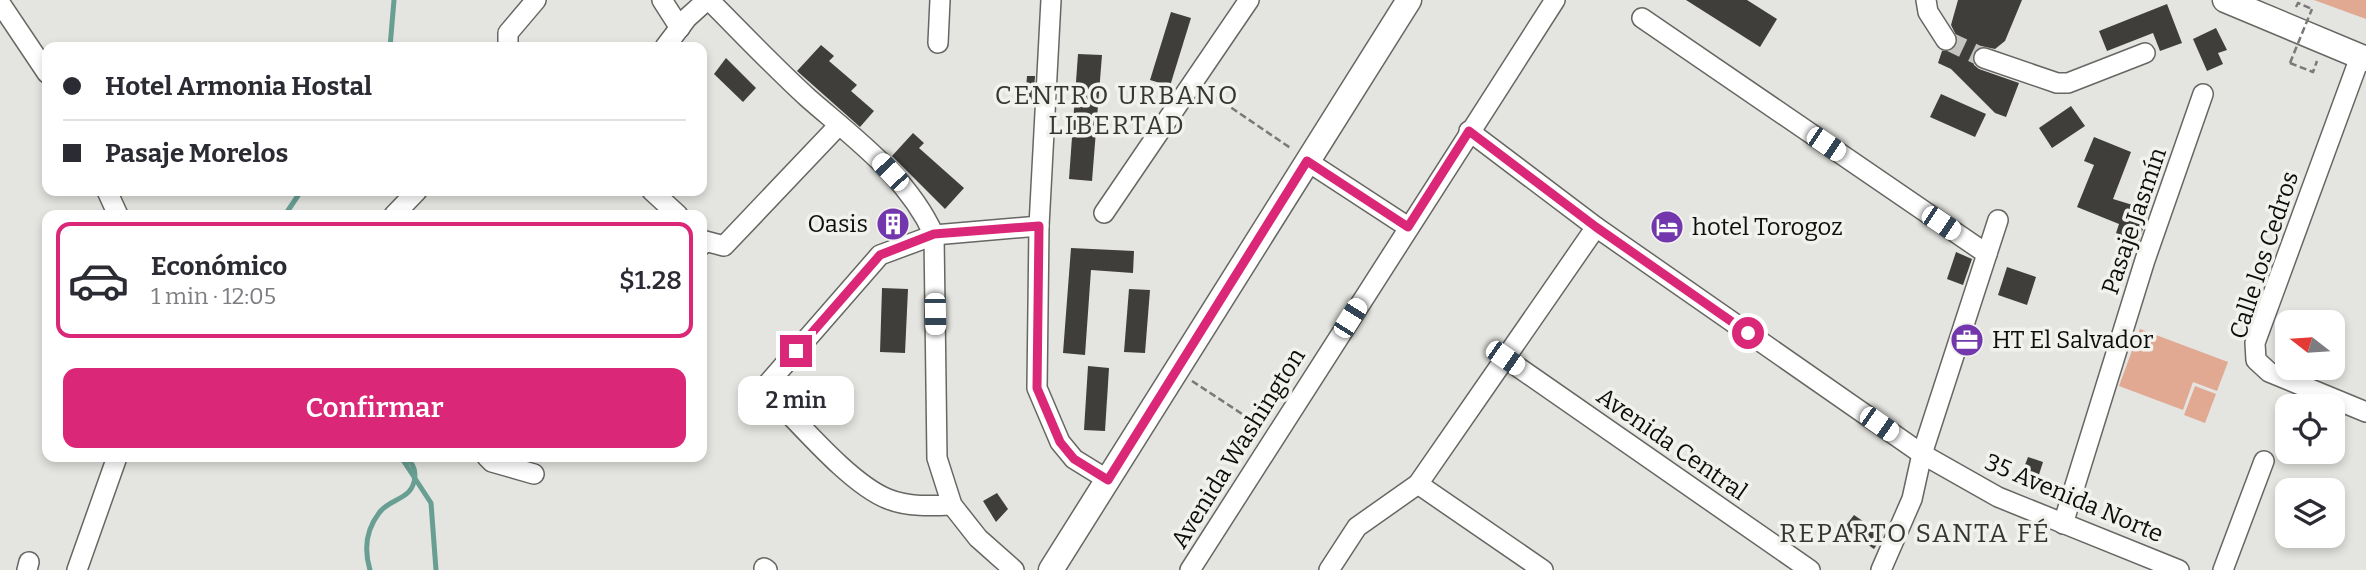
<!DOCTYPE html>
<html lang="es">
<meta charset="utf-8">
<style>
body{margin:0;font-family:Bitter,serif;background:#f2f2f3;color:#2b2b33;height:100vh;display:flex;flex-direction:column;font-size:26px;white-space:nowrap}
*{box-sizing:border-box;margin:0}
p{font-size:23px;color:#7c7c81}
.icon{flex:none;width:38px;height:38px;fill:none;stroke:currentColor;stroke-width:2;stroke-linecap:round;stroke-linejoin:round}
.map{position:relative;flex:1;overflow:hidden}
.side{position:absolute;left:42px;top:210px;width:665px;height:252px;display:flex;flex-direction:column;background:#fff;border-radius:14px;box-shadow:0 4px 10px #0003}
.side>*{flex:none}
.hud{position:absolute;left:42px;top:42px;width:665px;height:154px;border-radius:14px;box-shadow:0 4px 10px #0003;display:grid;align-content:center;height:154px;padding:0 21px;background:#fff}
.needle{width:46px;rotate:287deg}
.controls{position:absolute;left:2275px;top:310px;display:grid;gap:14px}
.controls a{display:grid;place-items:center;width:70px;height:70px;border-radius:14px;background:#fff;box-shadow:0 4px 10px #0003;font-size:35px}
.end{position:absolute;width:32px;height:32px;margin:-16px;border:9px solid #db2777;background:#fff;box-shadow:0 0 0 4px #fff}
.from{border-radius:50%}
.bubble{position:absolute;height:49px;border-radius:14px;background:#fff;box-shadow:0 4px 10px #0003;font-size:23px;font-weight:600;line-height:49px;text-align:center}
.car{position:absolute;width:21px;height:42px;margin:-21px -10px;border-radius:9px;box-shadow:0 0 5px 2px #0007;background:linear-gradient(#fff 24%,#345 0 40%,#fff 0 76%,#345 0 86%,#fff 0)}
.hud b{display:flex;align-items:center;gap:24px;height:66px;font-size:26px}
.hud b+b{border-top:2px solid #e1e1e2}
.hud i{width:18px;height:18px;background:#2b2b33}
ul{padding:12px 0 0;list-style:none}
li{display:flex;align-items:center;gap:21px;height:116px;margin:0 14px 10px;padding:0 7px;border:4px solid transparent;border-radius:14px}
li div{flex:1}
li b{display:block;font-size:26px}
li em{font-style:normal;font-weight:600}
li.active{border-color:#db2777}
li>.icon{width:63px;height:63px;stroke-width:1.5}
.primary-button{display:flex;gap:14px;margin-top:auto;padding:14px 21px}
.primary-button a{flex:1;height:80px;border-radius:14px;background:#db2777;color:#fff;font-size:28px;font-weight:600;line-height:80px;text-align:center}
.map>svg:first-child{display:block}
.green{fill:#e1a992}
.lines{fill:none;stroke-linecap:round;stroke-linejoin:round}
.stream{stroke:#689f92;stroke-width:5}
.building{fill:#3f3e3b}
.minor-tunnel{stroke:#c4c4c0;stroke-width:19;stroke-dasharray:19 10;stroke-linecap:butt}
.minor-casing{stroke:#666663;stroke-width:22}
.major-casing{stroke:#666663;stroke-width:27}
.path{stroke:#797977;stroke-width:2.5;stroke-dasharray:7 3.5;stroke-linecap:butt}
.minor{stroke:#fff;stroke-width:19}
.major{stroke:#fff;stroke-width:24}
.path-bridge{stroke:#797977;stroke-width:2.5;stroke-dasharray:7 3.5;stroke-linecap:butt}
.route{stroke:#db2777;stroke-width:9}
.labels{text-anchor:middle;stroke-width:7;stroke-linejoin:round;paint-order:stroke}
.street-label{font-size:24px;fill:#0d0d0c;stroke:#f1f1ed}
.poi-label{font-size:24px;fill:#0d0d0c;stroke:#f1f1ed;text-anchor:start}
.neighbourhood-label{font-size:26px;letter-spacing:2px;fill:#353532;stroke:#f1f1ed}
</style>
<div class="map">
<svg width="2366" height="570" viewBox="0 0 2366 570">
<rect width="100%" height="100%" fill="#e4e4e0"/>
<!-- green -->
<g class="green">
<polygon points="2314,0 2366,0 2366,19"/>
<polygon points="2140,329 2228,362 2217,391 2193,382 2183,410 2119,386"/>
<polygon points="2195,386 2216,394 2205,423 2184,415"/>
</g>
<g class="lines">
<!-- stream -->
<g class="stream">
<polyline points="390,47 394,0"/>
<polyline points="285,215 301,191"/>
<polyline points="401,457 431,503 436,570"/>
<path d="M370 570C364 550 366 530 379 513 390 497 414 501 415 475 415 468 412 462 405 457"/>
</g>
</g>
<!-- building -->
<g class="building">
<polygon points="1686,0 1747,0 1777,19 1760,47"/>
<polygon points="1958,0 2022,0 2005,41 1995,49 1981,46 1972,55 1974,65 1979,69 2019,83 2006,117 1995,113 1951,69 1938,63 1942,51 1952,51 1957,45 1958,39 1951,25"/>
<polygon points="2167,4 2182,43 2160,51 2153,33 2107,51 2099,31"/>
<polygon points="1171,12 1191,18 1170,86 1150,80"/>
<polygon points="2216,28 2227,50 2218,53 2223,64 2207,71 2193,39"/>
<polygon points="821,45 834,56 829,61 857,85 851,91 874,111 860,127 797,71"/>
<polygon points="1078,54 1102,55 1092,181 1069,179"/>
<polygon points="726,58 756,88 743,102 714,74"/>
<polygon points="1027,76 1035,76 1033,104 1025,103"/>
<polygon points="1941,94 1986,114 1975,137 1930,117"/>
<polygon points="2071,106 2085,126 2052,148 2039,128"/>
<polygon points="913,133 924,143 919,148 964,188 945,209 892,156"/>
<polygon points="2094,137 2131,152 2113,199 2149,210 2139,241 2116,233 2119,224 2077,207 2094,165 2084,161"/>
<polygon points="895,209 908,220 890,238 878,227"/>
<polygon points="1071,248 1134,251 1133,273 1091,270 1085,355 1063,353"/>
<polygon points="1956,252 1972,259 1963,285 1947,279"/>
<polygon points="2007,267 2036,277 2027,305 1998,295"/>
<polygon points="882,288 908,289 905,353 880,352"/>
<polygon points="1129,289 1150,290 1145,353 1124,352"/>
<polygon points="1088,366 1109,368 1105,431 1084,430"/>
<polygon points="2028,457 2043,462 2036,484 2020,478"/>
<polygon points="997,493 1008,509 996,522 983,501"/>
<polygon points="1854,515 1883,535 1874,549 1844,528"/>
</g>
<g class="lines">
<!-- minor-tunnel -->
<polyline class="minor-tunnel" points="1946,40 1984,58"/>
<defs>
<g id="minor">
<polyline points="662,0 680,28"/>
<path d="M709 0C742 33 774 67 808 98 855 139 908 177 934 235L937 458 952 505 978 538 1014 570"/>
<polyline points="1051,0 1039,226 1037,388 1060,442 1074,459 1108,480"/>
<polyline points="1926,0 1928,12 1946,40"/>
<polyline points="0,3 47,73"/>
<polyline points="1642,18 1987,254"/>
<polyline points="938,43 940,0"/>
<polyline points="508,47 508,33 536,0"/>
<polyline points="665,47 687,18 707,0"/>
<polyline points="2360,57 2255,343 2256,360 2269,372 2366,412"/>
<polyline points="1984,58 2057,83 2068,83 2145,53"/>
<polyline points="1469,131 1596,227 1922,454 1998,497 2179,570"/>
<polyline points="1307,161 1408,227"/>
<polyline points="107,191 118,215"/>
<polyline points="652,191 678,215"/>
<polyline points="1104,213 1249,0"/>
<polyline points="394,215 417,191"/>
<polyline points="702,245 705,241 724,246 839,125"/>
<polyline points="1505,358 1810,570"/>
<polyline points="487,457 492,462 534,474"/>
<polyline points="1418,484 1543,570"/>
<path d="M952 505C931 506 908 507 888 499 849 484 796 419 764 388L880 255 934 235 1039 226"/>
<polyline points="2063,524 2145,260 2203,94"/>
<polyline points="764,568 767,570"/>
<polyline points="27,570 29,562"/>
<polyline points="77,570 117,457"/>
<polyline points="1190,570 1555,0"/>
<polyline points="1329,570 1357,527 1418,484 1596,227"/>
<polyline points="1881,570 1912,499 1922,454 1998,220"/>
<polyline points="2223,570 2264,461"/>
</g>
<g id="major">
<polyline points="2225,0 2366,59"/>
<polyline points="1051,570 1409,0"/>
</g>
</defs>
<!-- minor casing -->
<use href="#minor" class="minor-casing"/>
<!-- major casing -->
<use href="#major" class="major-casing"/>
<!-- path -->
<g class="path">
<polyline points="2296,7 2298,3 2312,9"/>
<polyline points="2290,63 2313,72 2317,61"/>
<polyline points="1214,96 1292,149"/>
<polyline points="1192,381 1262,427"/>
</g>
<!-- minor -->
<use href="#minor" class="minor"/>
<!-- major -->
<use href="#major" class="major"/>
<!-- path-bridge -->
<polyline class="path-bridge" points="2290,63 2312,9"/>
</g>
<g class="lines">
<!-- route -->
<polyline class="route" points="796,351 880,255 934,234 1039,226 1037,388 1060,442 1074,459 1108,480 1307,161 1408,227 1469,131 1596,227 1748,333"/>
</g>
<!-- icons -->
<defs>
<symbol id="building-disc" viewBox="-11 -11 22 22"><circle r="9.5" fill="#7337ad" stroke="#f1f1ed"/><path d="M-4-6H4V6H1V3H-1V6H-4ZM-2.5-4.3h1.7v1.8h-1.7ZM.8-4.3h1.7v1.8H.8ZM-2.5-1h1.7V.8h-1.7ZM.8-1h1.7V.8H.8Z" fill="#fff"/></symbol>
<symbol id="hotel-disc" viewBox="-11 -11 22 22"><circle r="9.5" fill="#7337ad" stroke="#f1f1ed"/><path d="M-6-4.5h1.5V1H6V5H4.5V3h-9V5H-6ZM-4 0a1.8 1.8 0 1 1 3.6 0ZM.5 0V-2.5h3Q6-2.5 6 0Z" fill="#fff"/></symbol>
<symbol id="office-disc" viewBox="-11 -11 22 22"><circle r="9.5" fill="#7337ad" stroke="#f1f1ed"/><path d="M-6-3h4V-5.5h4V-3h4V5H-6ZM-1-4.5V-3h2v-1.5ZM-6 0V1H6V0Z" fill="#fff"/></symbol>
</defs>
<g fill-rule="evenodd">
<use href="#building-disc" x="874" y="205" width="38" height="38"/>
<use href="#hotel-disc" x="1648" y="208" width="38" height="38"/>
<use href="#office-disc" x="1948" y="321" width="38" height="38"/>
</g>
<g class="labels">
<!-- street labels -->
<g class="street-label">
<text transform="translate(2134 221) rotate(-71)" y="8">Pasaje Jasmín</text>
<text transform="translate(2264 255) rotate(-72)" y="8">Calle los Cedros</text>
<text transform="translate(1672 444) rotate(35)" y="8">Avenida Central</text>
<text transform="translate(1238 448) rotate(-58)" y="8">Avenida Washington</text>
<text transform="translate(2074 498) rotate(23)" y="8">35 Avenida Norte</text>
</g>
<!-- poi labels -->
<g class="poi-label">
<text x="868" y="232" text-anchor="end">Oasis</text>
<text x="1692" y="235">hotel Torogoz</text>
<text x="1992" y="348">HT El Salvador</text>
</g>
<!-- neighbourhood labels -->
<g class="neighbourhood-label">
<text x="1117" y="104">CENTRO URBANO<tspan x="1117" dy="30">LIBERTAD</tspan></text>
<text x="1915" y="542">REPARTO SANTA FÉ</text>
</g>
</g>
</svg>
<div class="controls">
<a><svg class="needle" viewBox="-14 -14 28 28"><path d="M0-13l5 13h-10z" fill="#e53935"/><path d="M0 13l5-13h-10z" fill="#7c7c81"/></svg></a>
<a><svg class="icon" aria-label="locate" viewBox="0 0 24 24"><circle cx="12" cy="12" r="6"/><path d="M12 2v4M12 18v4M2 12h4M18 12h4"/></svg></a>
<a><svg class="icon" aria-label="layers" viewBox="0 0 24 24"><path d="M12 4l9 5-9 5-9-5zM3 14l9 5 9-5"/></svg></a>
</div>
<i class="end from" style="left:1748px;top:333px"></i>
<i class="end" style="left:796px;top:351px"></i>
<div class="bubble" style="left:738px;top:376px;width:116px">2 min</div>
<i class="car" style="left:1826px;top:144px;rotate:124deg"></i>
<i class="car" style="left:890px;top:172px;rotate:317deg"></i>
<i class="car" style="left:1941px;top:223px;rotate:124deg"></i>
<i class="car" style="left:935px;top:314px;rotate:179deg"></i>
<i class="car" style="left:1350px;top:318px;rotate:32deg"></i>
<i class="car" style="left:1505px;top:358px;rotate:125deg"></i>
<i class="car" style="left:1879px;top:424px;rotate:125deg"></i>
<div class="hud">
<b><i class="from"></i>Hotel Armonia Hostal</b>
<b><i></i>Pasaje Morelos</b>
</div>
<section class="side">
<ul>
<li class="active"><svg class="icon" aria-label="car" viewBox="0 0 24 24"><path d="M5 17H2v-5l4-1 3-4h7l3 4 3 1v5h-3M9 17h6M6 11h13"/><circle cx="7" cy="17" r="2"/><circle cx="17" cy="17" r="2"/></svg><div><b>Económico</b><p>1 min · 12:05</p></div><em>$1.28</em></li>
</ul>
<div class="primary-button"><a>Confirmar</a></div>
</section>
</div>
